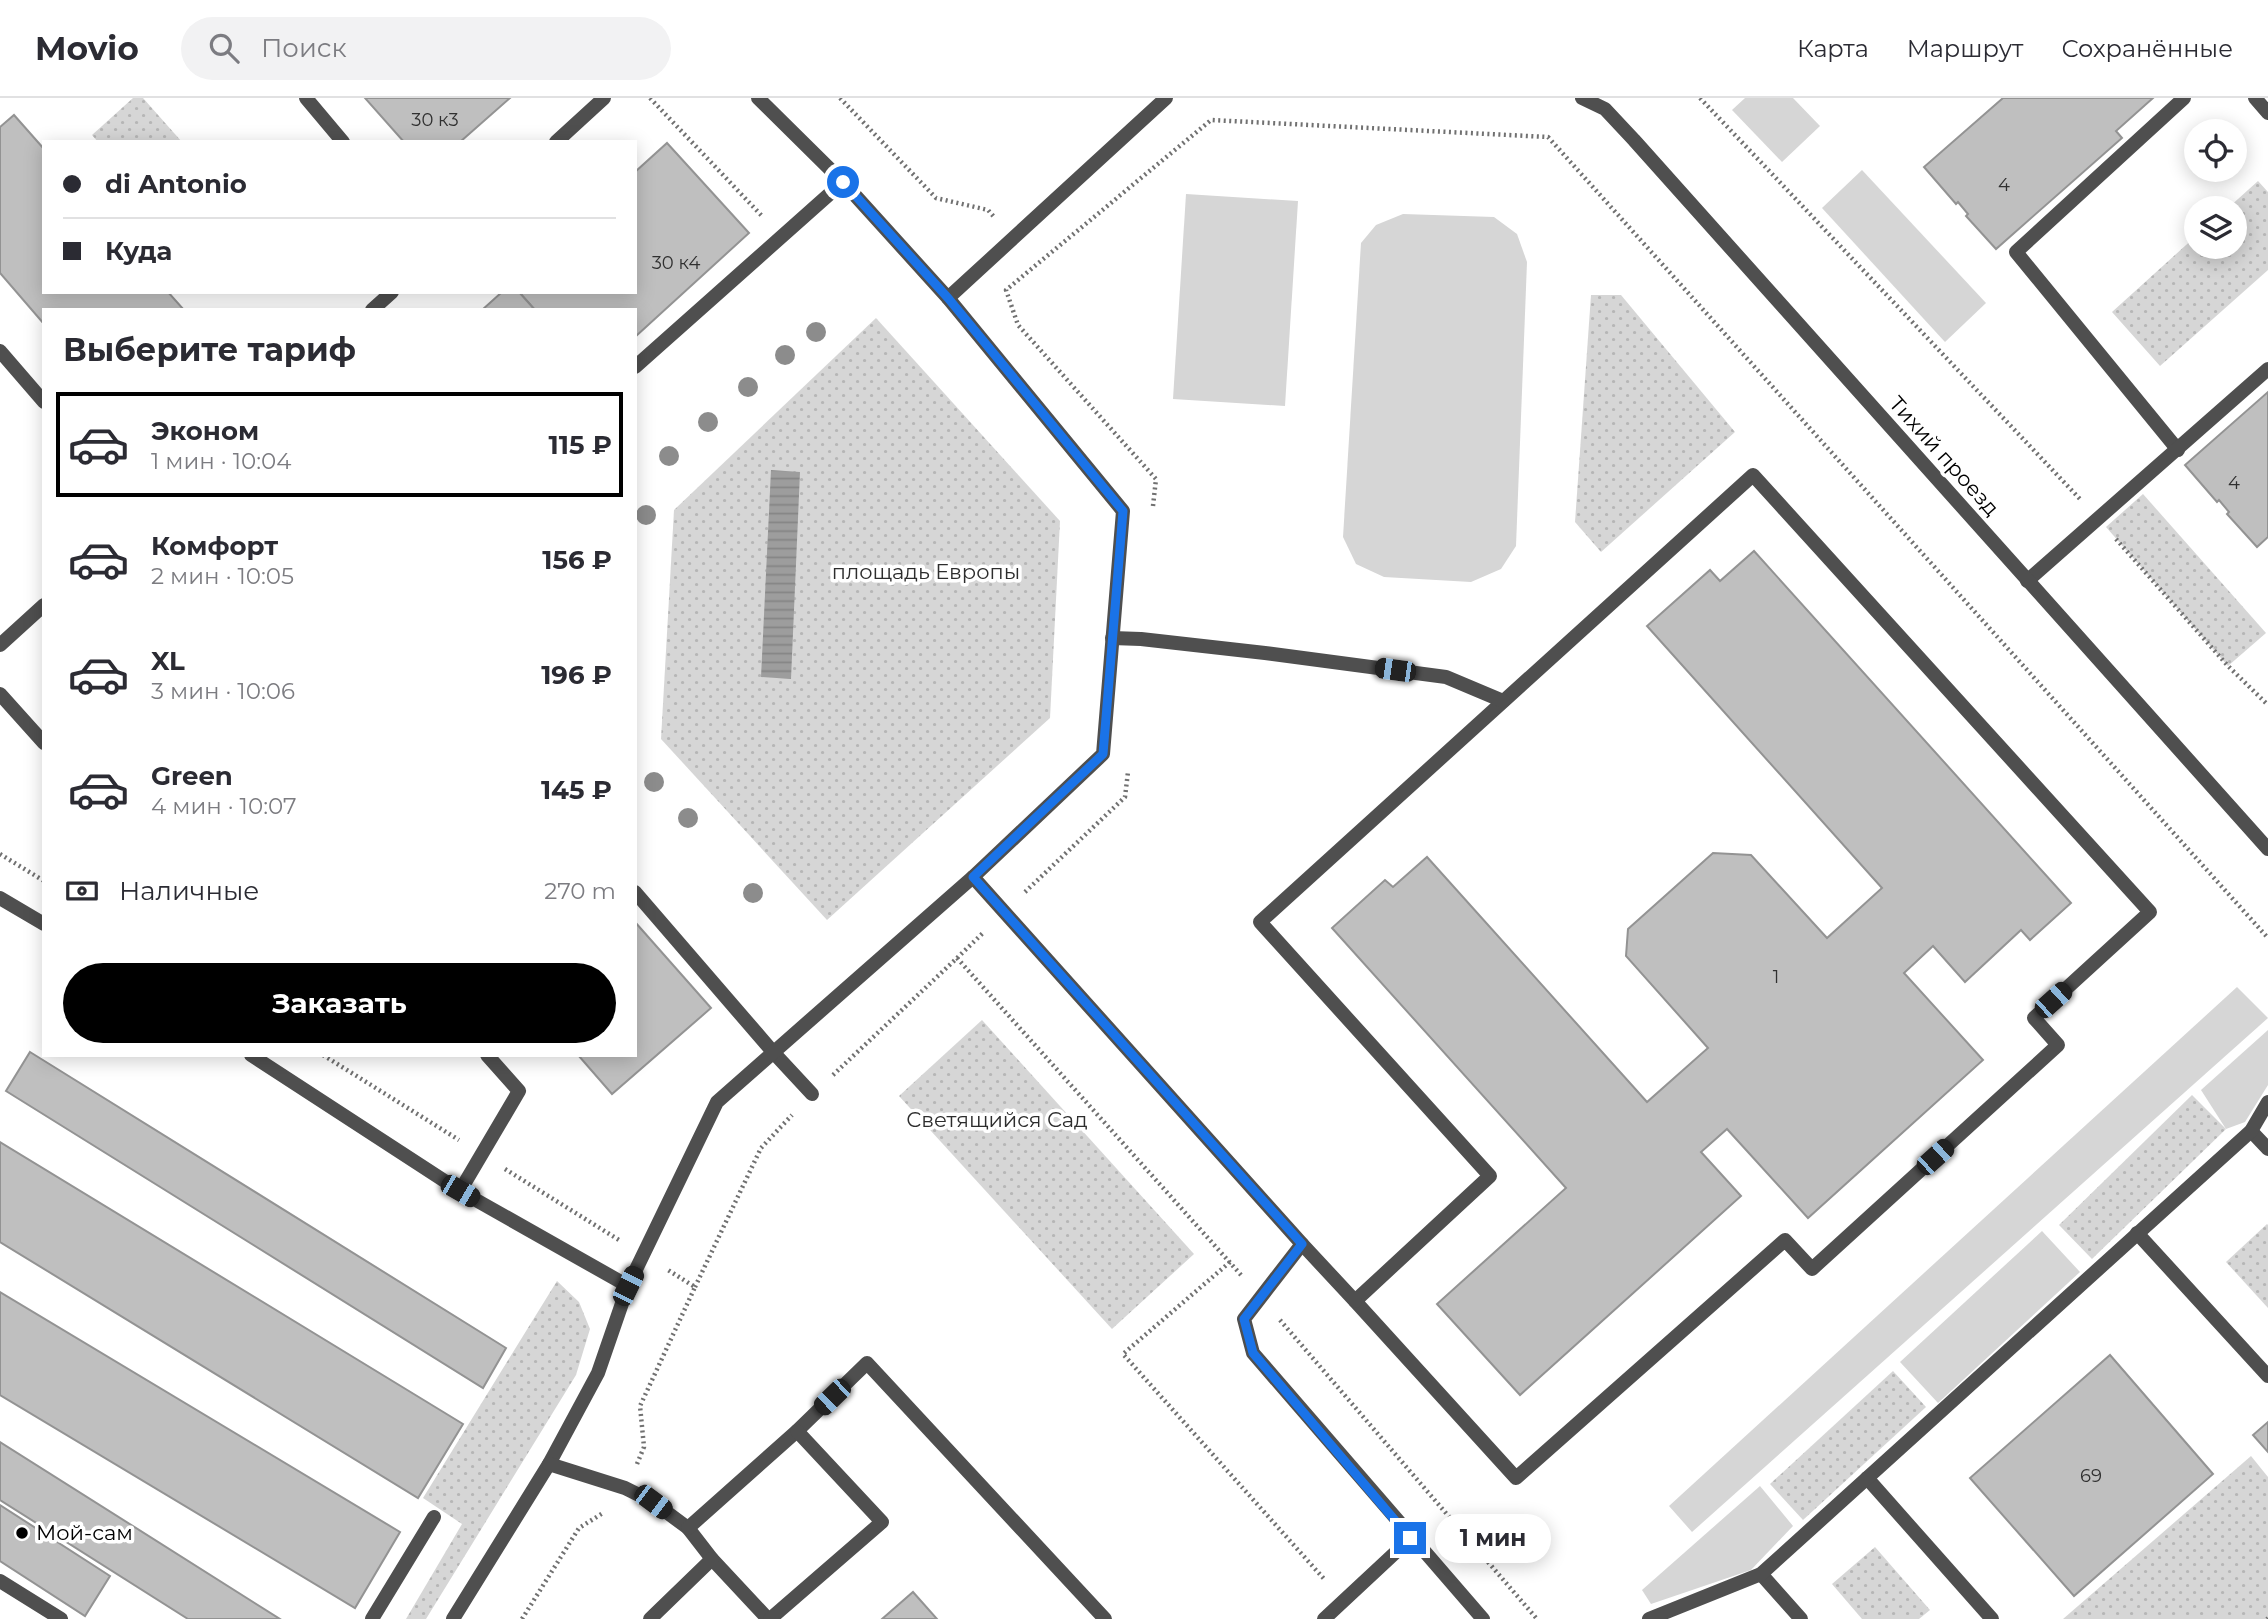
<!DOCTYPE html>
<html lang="ru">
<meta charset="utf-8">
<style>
body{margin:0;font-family:Montserrat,sans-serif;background:#f2f2f3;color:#2b2b33;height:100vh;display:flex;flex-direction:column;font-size:26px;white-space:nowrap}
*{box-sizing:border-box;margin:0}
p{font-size:23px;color:#7c7c81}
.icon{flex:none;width:38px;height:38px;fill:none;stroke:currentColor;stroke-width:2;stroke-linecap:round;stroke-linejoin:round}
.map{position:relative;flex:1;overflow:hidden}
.panel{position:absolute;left:42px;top:210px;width:595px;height:749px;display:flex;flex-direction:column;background:#fff;border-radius:0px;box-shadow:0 4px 18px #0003}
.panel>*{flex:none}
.top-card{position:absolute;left:42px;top:42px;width:595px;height:154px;border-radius:0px;box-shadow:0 4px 18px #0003;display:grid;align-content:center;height:154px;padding:0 21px;background:#fff}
.buttons{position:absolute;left:2184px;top:21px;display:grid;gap:14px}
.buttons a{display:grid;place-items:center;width:63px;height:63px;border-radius:50%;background:#fff;box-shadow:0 4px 18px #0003;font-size:35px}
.end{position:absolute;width:32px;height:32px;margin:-16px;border:9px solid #1a73e8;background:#fff;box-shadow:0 0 0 4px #fff}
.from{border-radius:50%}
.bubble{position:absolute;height:49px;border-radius:24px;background:#fff;box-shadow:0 4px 18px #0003;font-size:23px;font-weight:700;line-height:49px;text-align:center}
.car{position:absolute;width:21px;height:42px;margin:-21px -10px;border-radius:9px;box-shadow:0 0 5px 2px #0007;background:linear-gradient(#222 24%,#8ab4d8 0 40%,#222 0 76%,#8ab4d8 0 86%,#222 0)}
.top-card b{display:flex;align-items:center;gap:24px;height:66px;font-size:26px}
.top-card b+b{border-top:2px solid #e1e1e2}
.top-card i{width:18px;height:18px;background:#2b2b33}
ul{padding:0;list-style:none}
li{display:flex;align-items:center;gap:21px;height:105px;margin:0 14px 10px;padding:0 7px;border:4px solid transparent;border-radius:0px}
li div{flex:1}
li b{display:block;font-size:26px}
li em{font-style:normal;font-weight:700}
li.on{border-color:#000}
li>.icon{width:63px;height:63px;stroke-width:1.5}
h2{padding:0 21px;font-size:32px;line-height:84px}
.pay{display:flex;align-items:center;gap:18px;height:77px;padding:0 21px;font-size:26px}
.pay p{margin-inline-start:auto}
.button{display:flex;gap:14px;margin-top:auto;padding:14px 21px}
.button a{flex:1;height:80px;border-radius:42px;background:#000;color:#fff;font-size:28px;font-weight:700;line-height:80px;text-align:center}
header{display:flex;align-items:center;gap:42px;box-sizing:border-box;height:98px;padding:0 35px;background:#fff;border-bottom:2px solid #e1e1e2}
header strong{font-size:33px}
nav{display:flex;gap:38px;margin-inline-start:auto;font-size:24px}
.search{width:490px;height:63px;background:#f2f2f3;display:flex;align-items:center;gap:18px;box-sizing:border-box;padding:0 24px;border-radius:38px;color:#7c7c81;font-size:26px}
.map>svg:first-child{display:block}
.grass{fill:url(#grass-dots)}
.garden{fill:#d6d6d6}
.water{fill:url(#water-rules)}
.building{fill:#bfbfbf;stroke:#939393;stroke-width:2}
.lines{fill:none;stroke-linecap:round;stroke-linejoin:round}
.path{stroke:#717171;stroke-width:4.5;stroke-dasharray:2 3.5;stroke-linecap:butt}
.lane{stroke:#4f4f4f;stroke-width:14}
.street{stroke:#4f4f4f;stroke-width:14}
.tree{fill:#8c8c8c}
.route{stroke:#1a73e8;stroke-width:9}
.poi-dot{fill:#000;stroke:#fff;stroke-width:2.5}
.labels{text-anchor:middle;stroke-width:7;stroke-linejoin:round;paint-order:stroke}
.number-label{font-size:18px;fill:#303030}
.street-label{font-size:21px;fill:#000;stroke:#fff}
.park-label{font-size:21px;fill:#2d2d2d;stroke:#fff}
.poi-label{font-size:21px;fill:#000;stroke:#fff;text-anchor:start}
</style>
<header>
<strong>Movio</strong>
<div class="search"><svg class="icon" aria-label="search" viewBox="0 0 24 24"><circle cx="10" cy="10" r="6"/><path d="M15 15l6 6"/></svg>Поиск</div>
<nav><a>Карта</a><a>Маршрут</a><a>Сохранённые</a></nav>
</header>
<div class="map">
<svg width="2268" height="1521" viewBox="0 0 2268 1521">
<defs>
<pattern id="grass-dots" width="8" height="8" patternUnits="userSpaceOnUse" patternTransform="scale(1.75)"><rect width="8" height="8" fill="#d6d6d6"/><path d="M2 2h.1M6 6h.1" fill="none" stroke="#b6b6b6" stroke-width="1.8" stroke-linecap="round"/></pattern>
<pattern id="water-rules" width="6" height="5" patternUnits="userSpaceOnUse" patternTransform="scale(1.75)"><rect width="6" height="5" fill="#9d9d9d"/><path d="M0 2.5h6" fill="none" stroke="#858585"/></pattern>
</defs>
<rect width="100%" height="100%" fill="#fff"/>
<!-- grass -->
<g class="grass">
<polygon points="133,0 143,0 182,44 98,44 92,37"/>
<polygon points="2258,83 2268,94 2268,172 2160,268 2112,214 2196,138 2196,149 2235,149 2235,110 2228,110"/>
<polygon points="1591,197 1621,197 1735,334 1601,454 1575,424"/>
<polygon points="876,220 1060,423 1050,620 827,822 661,641 674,412"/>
<polygon points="2143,396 2266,535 2228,568 2106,429"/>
<polygon points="982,922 1194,1156 1112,1231 899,998"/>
<polygon points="2192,997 2226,1031 2092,1161 2059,1127"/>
<polygon points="2267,1126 2268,1127 2268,1210 2226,1164"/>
<polygon points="557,1183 579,1204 590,1231 576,1277 426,1521 406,1521 462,1426 423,1400"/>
<polygon points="1893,1273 1926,1309 1803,1422 1770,1386"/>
<polygon points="2251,1358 2268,1379 2268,1521 2063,1521"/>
<polygon points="1875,1449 1930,1512 1919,1521 1862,1521 1832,1486"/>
</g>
<!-- garden -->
<g class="garden">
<polygon points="1745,0 1793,0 1820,28 1782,64 1732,12"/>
<polygon points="1862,72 1986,205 1945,244 1822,110"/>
<polygon points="1186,96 1298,103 1285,308 1173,301"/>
<polygon points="1403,116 1494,119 1517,136 1527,164 1516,448 1501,471 1471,484 1384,479 1356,466 1343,439 1361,145 1376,127"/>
<polygon points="2237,889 2268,920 1692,1434 1669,1408"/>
<polygon points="2268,932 2268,987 2245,1024 2226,1031 2201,992"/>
<polygon points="2042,1133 2080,1174 1938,1305 1900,1264"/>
<polygon points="1760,1388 1793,1428 1751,1472 1651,1506 1642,1492"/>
</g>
<!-- water -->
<polygon class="water" points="771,372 800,374 791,581 761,579"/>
<!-- building -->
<g class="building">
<polygon points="365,0 510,0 460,44 404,44"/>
<polygon points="2003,0 2153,0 2116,33 2122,40 1996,151 1966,118 1968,116 1958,104 1956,106 1924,69"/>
<polygon points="14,17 44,51 44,194 168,194 184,212 44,212 44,226 0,175 0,29"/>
<polygon points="667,45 749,135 635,239 635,212 535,212 519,194 635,194 635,74"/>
<polygon points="502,194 519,194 535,212 482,212"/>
<polygon points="2268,294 2268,439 2257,449 2227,416 2229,414 2219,402 2217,404 2185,367"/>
<polygon points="1754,453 2071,805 2030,842 2021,832 1965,884 1933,848 1904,875 1983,962 1808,1120 1727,1031 1701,1054 1741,1098 1520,1297 1437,1206 1566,1090 1332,830 1385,782 1393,789 1427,759 1647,1004 1708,950 1626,858 1628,831 1713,755 1751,757 1827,840 1882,790 1647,528 1710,472 1720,483"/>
<polygon points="635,824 711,910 612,996 578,957 635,957"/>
<polygon points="30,954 506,1250 483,1290 6,993"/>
<polygon points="0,1044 463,1326 418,1400 0,1144"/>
<polygon points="0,1194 400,1434 355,1510 0,1297"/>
<polygon points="2110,1257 2213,1376 2074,1498 1970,1380"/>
<polygon points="2268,1324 2268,1354 2253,1337"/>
<polygon points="0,1344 280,1521 188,1521 0,1402"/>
<polygon points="0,1407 110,1478 85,1518 0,1463"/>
<polygon points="913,1494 937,1521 882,1521"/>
</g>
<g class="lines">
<!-- path -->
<g class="path">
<polyline points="650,0 762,118"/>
<polyline points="840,0 936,100 988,112 994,119"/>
<polyline points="1700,0 2080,401"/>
<polyline points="1153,408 1156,381 1018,227 1006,192 1211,22 1548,39 2268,840"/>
<polyline points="2116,441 2228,568 2268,607"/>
<polyline points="0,756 44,783"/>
<polyline points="1025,794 1125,699 1128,674"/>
<polyline points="957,860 984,834"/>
<polyline points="323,957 459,1042"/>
<polyline points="833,977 957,860 1242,1178"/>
<polyline points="505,1071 619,1142"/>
<polyline points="1230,1164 1123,1256 1325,1482"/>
<polyline points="695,1189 761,1050 792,1017"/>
<polyline points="1280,1222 1537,1521"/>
<polyline points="637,1366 644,1349 640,1308 695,1189 668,1172"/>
<polyline points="522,1521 579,1430 603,1415"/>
<polyline points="2267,1521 2268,1520"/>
</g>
<!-- lane -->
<g class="lane">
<polyline points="306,0 343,44"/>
<polyline points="758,0 843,84 948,200 1166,0"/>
<polyline points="2255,0 2268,15"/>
<polyline points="556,44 604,0"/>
<polyline points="372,212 392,194"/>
<polyline points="0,253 44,304"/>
<polyline points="2178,352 2016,154 2184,0"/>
<polygon points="1753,377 2150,814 2034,920 2058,947 1812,1171 1785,1142 1516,1380 1355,1203 1490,1078 1260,824"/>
<polyline points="2027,483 2268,271"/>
<polyline points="1112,540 1141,541 1265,555 1446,579 1503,603"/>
<polyline points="0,547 44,507"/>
<polyline points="0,596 44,645"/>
<polyline points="973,779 1302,1146 1244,1221 1253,1255 1483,1521"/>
<polyline points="0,800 44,826"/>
<polyline points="251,957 460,1093 628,1188 598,1275 549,1366 453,1521"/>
<polyline points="2251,1033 2268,1051"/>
<polyline points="460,1093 519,993 487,957"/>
<polyline points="2137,1135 2268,1278"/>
<polyline points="1302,1146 1355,1203"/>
<polyline points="549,1366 625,1390 653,1404 688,1430 712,1461 768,1521"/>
<polyline points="1867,1380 1992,1521"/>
<polyline points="688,1430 797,1333 867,1265 1105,1521"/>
<polyline points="1761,1476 1801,1521"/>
<polyline points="0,1483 61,1521"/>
<polyline points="372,1521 434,1419"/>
<polyline points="650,1521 712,1461"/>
<polyline points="770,1521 882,1424 797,1333"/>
<polyline points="1324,1521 1411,1440"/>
<polyline points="1649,1521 1761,1476 2251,1033 2268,1004"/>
</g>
<!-- street -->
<g class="street">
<polyline points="1582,0 1605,11 1634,42 2268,751"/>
<polyline points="635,269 843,84"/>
<polyline points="635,794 773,954 812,996"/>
<polyline points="628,1188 717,1004 973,779 1103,656 1123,413 948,200"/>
</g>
</g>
<!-- trees -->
<g class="tree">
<circle cx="816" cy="234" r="10"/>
<circle cx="785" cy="257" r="10"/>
<circle cx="748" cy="289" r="10"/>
<circle cx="708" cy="324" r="10"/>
<circle cx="669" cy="358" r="10"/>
<circle cx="646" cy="417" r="10"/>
<circle cx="654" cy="684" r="10"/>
<circle cx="688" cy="720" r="10"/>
<circle cx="753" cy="795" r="10"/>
</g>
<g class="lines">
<!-- route -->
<polyline class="route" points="843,84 948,200 1123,413 1103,656 973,779 1302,1146 1244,1221 1253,1255 1410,1440"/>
</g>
<!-- markers -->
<circle class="poi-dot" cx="22" cy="1435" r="7"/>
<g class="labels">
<!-- number labels -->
<g class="number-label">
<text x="435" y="28">30 к3</text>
<text x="2004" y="93">4</text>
<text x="676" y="171">30 к4</text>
<text x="2234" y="391">4</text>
<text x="1776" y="885">1</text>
<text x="2091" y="1384">69</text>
</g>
<!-- street labels -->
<g class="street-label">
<text transform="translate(1944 358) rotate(48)" y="7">Тихий проезд</text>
</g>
<!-- park labels -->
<g class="park-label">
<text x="926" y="481">площадь Европы</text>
<text x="997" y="1029">Светящийся Сад</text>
</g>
<!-- poi labels -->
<g class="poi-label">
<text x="36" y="1442">Мой-сам</text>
</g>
</g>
</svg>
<div class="buttons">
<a><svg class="icon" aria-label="locate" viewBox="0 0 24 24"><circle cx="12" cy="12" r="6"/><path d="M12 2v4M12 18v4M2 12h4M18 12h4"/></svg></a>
<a><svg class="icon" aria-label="layers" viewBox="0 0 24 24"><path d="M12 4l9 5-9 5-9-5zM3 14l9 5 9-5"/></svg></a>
</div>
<i class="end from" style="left:843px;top:84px"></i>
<i class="end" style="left:1410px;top:1440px"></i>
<div class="bubble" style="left:1435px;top:1416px;width:116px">1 мин</div>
<i class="car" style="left:1395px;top:572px;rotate:278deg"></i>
<i class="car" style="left:2053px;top:902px;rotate:48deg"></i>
<i class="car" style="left:1935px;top:1059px;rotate:48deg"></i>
<i class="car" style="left:460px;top:1093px;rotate:120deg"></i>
<i class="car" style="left:628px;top:1188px;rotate:26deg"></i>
<i class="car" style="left:832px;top:1299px;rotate:226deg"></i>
<i class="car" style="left:653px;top:1404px;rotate:127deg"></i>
<div class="top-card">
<b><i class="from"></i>di Antonio</b>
<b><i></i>Куда</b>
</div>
<section class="panel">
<h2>Выберите тариф</h2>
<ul>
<li class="on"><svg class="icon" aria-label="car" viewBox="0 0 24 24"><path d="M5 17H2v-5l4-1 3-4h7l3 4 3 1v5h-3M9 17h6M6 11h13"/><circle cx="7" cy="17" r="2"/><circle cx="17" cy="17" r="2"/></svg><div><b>Эконом</b><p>1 мин · 10:04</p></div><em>115 ₽</em></li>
<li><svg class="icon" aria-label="car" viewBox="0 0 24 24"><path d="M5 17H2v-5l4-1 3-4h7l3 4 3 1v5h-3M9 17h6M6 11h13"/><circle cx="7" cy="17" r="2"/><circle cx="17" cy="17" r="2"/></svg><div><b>Комфорт</b><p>2 мин · 10:05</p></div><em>156 ₽</em></li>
<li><svg class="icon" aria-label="car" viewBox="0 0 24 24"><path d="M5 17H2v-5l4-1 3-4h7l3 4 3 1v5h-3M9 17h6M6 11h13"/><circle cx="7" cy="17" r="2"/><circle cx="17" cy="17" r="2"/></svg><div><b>XL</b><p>3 мин · 10:06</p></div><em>196 ₽</em></li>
<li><svg class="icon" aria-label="car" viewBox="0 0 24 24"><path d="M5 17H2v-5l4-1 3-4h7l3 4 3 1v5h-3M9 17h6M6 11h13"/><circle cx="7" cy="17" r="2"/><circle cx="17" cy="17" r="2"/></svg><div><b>Green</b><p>4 мин · 10:07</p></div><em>145 ₽</em></li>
</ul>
<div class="pay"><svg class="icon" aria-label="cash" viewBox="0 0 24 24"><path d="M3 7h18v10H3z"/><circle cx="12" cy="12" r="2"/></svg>Наличные<p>270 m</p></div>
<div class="button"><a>Заказать</a></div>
</section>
</div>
